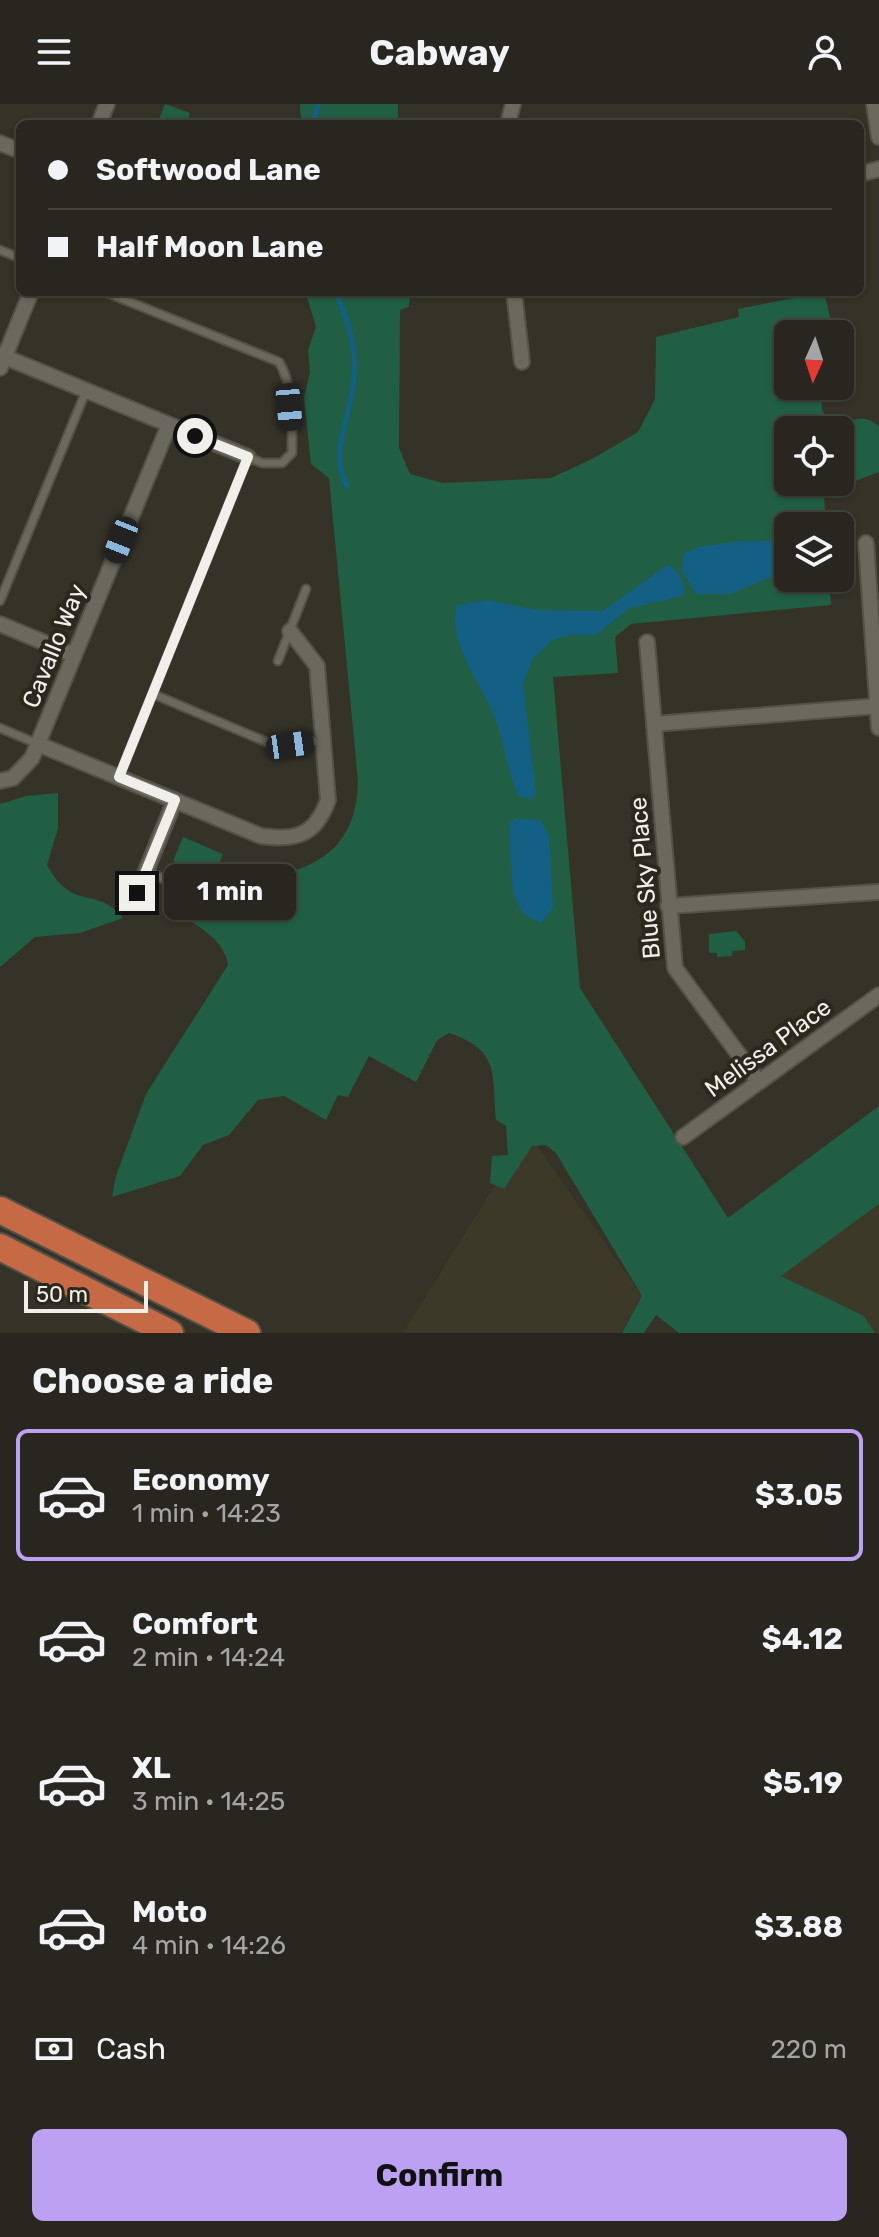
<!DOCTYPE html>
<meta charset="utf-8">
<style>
body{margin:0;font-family:Rubik,sans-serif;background:#302e27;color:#f1f3f6;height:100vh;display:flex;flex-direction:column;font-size:30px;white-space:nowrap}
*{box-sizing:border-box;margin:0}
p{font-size:26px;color:#a5a5a4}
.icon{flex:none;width:44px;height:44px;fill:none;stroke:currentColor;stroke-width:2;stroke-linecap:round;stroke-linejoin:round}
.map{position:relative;height:1229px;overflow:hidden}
.side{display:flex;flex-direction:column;background:#28261e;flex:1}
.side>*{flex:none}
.guide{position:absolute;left:16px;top:16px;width:848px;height:176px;border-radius:12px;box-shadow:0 2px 6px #0004,0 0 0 2px #44433c;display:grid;align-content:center;height:176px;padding:0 32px;background:#28261e}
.needle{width:52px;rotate:183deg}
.buttons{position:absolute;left:774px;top:216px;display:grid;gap:16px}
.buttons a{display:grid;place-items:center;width:80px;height:80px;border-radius:12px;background:#28261e;box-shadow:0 2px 6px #0004,0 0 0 2px #44433c;font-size:40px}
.scale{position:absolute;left:24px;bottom:20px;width:124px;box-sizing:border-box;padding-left:8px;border:4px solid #f1efe9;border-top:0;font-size:22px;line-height:28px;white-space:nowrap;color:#f1efe9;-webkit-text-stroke:6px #2b281e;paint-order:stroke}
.end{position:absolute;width:36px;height:36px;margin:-18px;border:10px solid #f1efe9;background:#111;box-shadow:0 0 0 4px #111}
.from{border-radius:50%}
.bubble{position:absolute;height:56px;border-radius:12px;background:#28261e;box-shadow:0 2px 6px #0004,0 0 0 2px #44433c;font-size:26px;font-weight:700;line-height:56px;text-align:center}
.car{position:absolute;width:24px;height:48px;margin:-24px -12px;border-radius:10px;box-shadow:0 0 6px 2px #0007;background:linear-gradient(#222 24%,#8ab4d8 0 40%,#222 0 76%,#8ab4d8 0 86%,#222 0)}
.guide b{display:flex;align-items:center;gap:28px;height:76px;font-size:30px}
.guide b+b{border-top:2px solid #44433c}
.guide i{width:20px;height:20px;background:#f1f3f6}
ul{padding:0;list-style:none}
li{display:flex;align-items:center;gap:24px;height:132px;margin:0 16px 12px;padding:0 16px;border:4px solid transparent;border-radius:12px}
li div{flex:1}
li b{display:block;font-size:30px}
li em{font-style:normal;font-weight:700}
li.selected{border-color:#bca0f2}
li>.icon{width:72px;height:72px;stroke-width:1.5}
h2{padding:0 32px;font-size:36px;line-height:96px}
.pay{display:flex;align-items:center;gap:20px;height:88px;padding:0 32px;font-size:30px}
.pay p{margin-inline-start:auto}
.primary-button{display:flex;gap:16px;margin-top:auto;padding:16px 32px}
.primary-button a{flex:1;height:92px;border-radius:12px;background:#bca0f2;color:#111;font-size:32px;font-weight:700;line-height:92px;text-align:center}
header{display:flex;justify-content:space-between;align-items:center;height:104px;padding:0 32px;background:#28261e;font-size:36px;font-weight:700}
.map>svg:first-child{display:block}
.built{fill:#3c3928}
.green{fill:#205f44;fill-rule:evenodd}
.water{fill:#146085}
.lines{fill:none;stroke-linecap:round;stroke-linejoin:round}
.stream{stroke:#146085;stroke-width:5}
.lane-casing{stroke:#535148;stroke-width:11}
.street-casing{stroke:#535148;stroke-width:18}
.highway-casing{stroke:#535148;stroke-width:30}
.lane{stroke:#6b685d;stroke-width:7}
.street{stroke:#6b685d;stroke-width:14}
.highway{stroke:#c56a44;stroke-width:26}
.route{stroke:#f1efe9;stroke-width:10}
.labels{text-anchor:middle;stroke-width:8;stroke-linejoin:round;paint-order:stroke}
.street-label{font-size:24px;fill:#f1efe9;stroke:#2b281e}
</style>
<header><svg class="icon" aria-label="menu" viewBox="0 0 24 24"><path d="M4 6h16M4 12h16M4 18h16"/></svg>Cabway<svg class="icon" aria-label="person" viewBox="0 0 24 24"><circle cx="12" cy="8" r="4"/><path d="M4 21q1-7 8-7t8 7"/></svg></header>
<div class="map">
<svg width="879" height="1229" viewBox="0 0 879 1229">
<rect width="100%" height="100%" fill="#353228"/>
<!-- built -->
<g class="built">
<polygon points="531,1033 642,1192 621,1229 403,1229 490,1089"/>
<polygon points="879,1100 879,1229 875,1229 863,1212 781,1172"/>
</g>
<!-- green -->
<g class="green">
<polygon points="165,0 190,9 186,20 157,20"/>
<polygon points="300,0 398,0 398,20 301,20"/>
<path d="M309 188H410L409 203 400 206 399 344 410 370 443 379 551 374 594 354 638 328 655 295 656 233 739 213 738 205 824 188 834 230H788V282H821L822 305 830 323C847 318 865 307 879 323V368L824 389 826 422H788V474H829L831 501 631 520 615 533 618 569 553 573 580 884 728 1114 879 1002V1100L781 1172 864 1212 875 1229H679L656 1211 644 1229H622L642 1192 556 1049 546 1041 532 1042 504 1085 490 1079 492 1052 508 1051 506 1022 496 1016C492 969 500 946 449 929L437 936 416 978 369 952 348 993 338 991 326 1016 284 992 258 996 229 1031 203 1041 180 1072 112 1093 116 1072 146 990 228 861C225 835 192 816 169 807 181 801 194 792 207 787 218 783 232 783 244 780 309 766 356 753 358 677L329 374 311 360 304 294 310 269 308 246 316 223 307 193ZM788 326H840V378H788Z"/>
<path d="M58 689V724L47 761C73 809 97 781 123 814L80 829 35 833 0 863V700L26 692Z"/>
<polygon points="183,733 223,750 213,774 173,757"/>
<polygon points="736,827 745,837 745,846 732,847 732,852 717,853 717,849 709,849 709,830"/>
</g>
<!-- water -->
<g class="water">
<polygon points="740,437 788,437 788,466 730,490 696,490 682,467 684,449 699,443"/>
<path d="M667 461C678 463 685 479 684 489L679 493 629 504 596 531H569L553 536 533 554 523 580 536 690 531 695 520 693C510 677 504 642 498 622 488 587 446 542 457 501L488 496 536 506 603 507Z"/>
<polygon points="516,715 541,716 549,733 553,804 541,819 522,809 513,788 509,725 510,718"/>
</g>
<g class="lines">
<!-- stream -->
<g class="stream">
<polyline points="313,20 318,0"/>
<path d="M336 188C347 215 357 243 354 273 352 312 328 346 347 382"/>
</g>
<defs>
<g id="lane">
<polyline points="0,146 20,154"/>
<path d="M105 188 279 258C294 282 292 320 292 349L282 359H262L248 353 119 673"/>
<polyline points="0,497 86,287"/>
<polyline points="278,557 306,485"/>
<polyline points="153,590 271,640 323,637"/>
<polyline points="0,624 38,640"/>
<polyline points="146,767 166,776"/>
</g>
<g id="street">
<polyline points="874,0 879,33"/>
<polyline points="99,20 107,0"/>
<polyline points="508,20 513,0"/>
<polyline points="0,39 20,47"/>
<polyline points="860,70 879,65"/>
<polyline points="514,188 522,258"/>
<polyline points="0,251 248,353"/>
<polyline points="0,264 31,188"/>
<polyline points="866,439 879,624"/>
<polyline points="0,520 74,551"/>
<polyline points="647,538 675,864 759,978"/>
<polyline points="654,620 879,602"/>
<path d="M38 640 261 732C296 737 316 731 328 696L317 562 290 527"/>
<polyline points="0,677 13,674 32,654 169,321"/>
<polyline points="137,789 175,696"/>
<polyline points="668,802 879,788"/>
<polyline points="683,1033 879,891"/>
</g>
<g id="highway">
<polyline points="0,1106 247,1229"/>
<polyline points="0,1143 170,1229"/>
</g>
</defs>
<!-- lane casing -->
<use href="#lane" class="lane-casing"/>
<!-- street casing -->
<use href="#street" class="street-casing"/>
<!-- highway casing -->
<use href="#highway" class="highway-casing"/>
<!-- lane -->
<use href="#lane" class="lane"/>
<!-- street -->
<use href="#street" class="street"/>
<!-- highway -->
<use href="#highway" class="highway"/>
</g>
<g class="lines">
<!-- route -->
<polyline class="route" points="137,789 175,696 119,673 248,353 195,332"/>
</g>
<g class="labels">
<!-- street labels -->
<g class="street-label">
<text transform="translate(54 542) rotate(-68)" y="8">Cavallo Way</text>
<text transform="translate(645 774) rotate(-95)" y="8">Blue Sky Place</text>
<text transform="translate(768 944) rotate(-36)" y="8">Melissa Place</text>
</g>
</g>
</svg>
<div class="buttons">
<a><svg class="needle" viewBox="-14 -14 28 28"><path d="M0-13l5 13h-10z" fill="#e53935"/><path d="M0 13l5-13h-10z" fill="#a5a5a4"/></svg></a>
<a><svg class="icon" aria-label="locate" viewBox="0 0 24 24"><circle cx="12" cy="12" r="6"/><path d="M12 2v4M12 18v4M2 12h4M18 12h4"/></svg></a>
<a><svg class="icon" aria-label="layers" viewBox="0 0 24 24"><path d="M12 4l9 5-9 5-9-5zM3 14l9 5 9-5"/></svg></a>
</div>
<div class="scale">50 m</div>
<i class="end from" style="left:195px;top:332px"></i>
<i class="end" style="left:137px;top:789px"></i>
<div class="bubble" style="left:164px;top:760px;width:132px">1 min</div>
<i class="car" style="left:289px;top:303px;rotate:175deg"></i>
<i class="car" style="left:121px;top:436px;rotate:202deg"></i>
<i class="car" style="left:290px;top:641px;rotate:82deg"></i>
<div class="guide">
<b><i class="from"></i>Softwood Lane</b>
<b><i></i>Half Moon Lane</b>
</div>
</div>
<section class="side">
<h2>Choose a ride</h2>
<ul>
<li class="selected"><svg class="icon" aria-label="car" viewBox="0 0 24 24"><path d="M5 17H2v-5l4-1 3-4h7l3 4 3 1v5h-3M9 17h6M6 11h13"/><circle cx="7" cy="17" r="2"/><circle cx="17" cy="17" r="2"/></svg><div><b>Economy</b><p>1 min · 14:23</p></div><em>$3.05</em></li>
<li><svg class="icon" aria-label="car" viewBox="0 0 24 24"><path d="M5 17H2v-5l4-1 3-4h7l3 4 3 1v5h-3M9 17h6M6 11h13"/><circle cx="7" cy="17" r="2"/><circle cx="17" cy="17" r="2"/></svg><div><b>Comfort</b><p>2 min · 14:24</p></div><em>$4.12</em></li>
<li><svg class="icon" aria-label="car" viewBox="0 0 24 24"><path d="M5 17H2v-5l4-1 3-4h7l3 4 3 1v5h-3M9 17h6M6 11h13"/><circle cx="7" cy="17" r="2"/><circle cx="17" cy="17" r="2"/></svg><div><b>XL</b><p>3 min · 14:25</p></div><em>$5.19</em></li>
<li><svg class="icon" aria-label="car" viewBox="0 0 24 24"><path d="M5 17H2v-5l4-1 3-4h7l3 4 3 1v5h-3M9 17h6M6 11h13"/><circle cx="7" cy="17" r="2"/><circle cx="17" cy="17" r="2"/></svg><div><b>Moto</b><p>4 min · 14:26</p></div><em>$3.88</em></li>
</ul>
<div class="pay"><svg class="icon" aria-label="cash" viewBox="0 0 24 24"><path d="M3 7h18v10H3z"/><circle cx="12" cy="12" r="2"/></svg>Cash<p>220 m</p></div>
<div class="primary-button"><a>Confirm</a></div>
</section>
